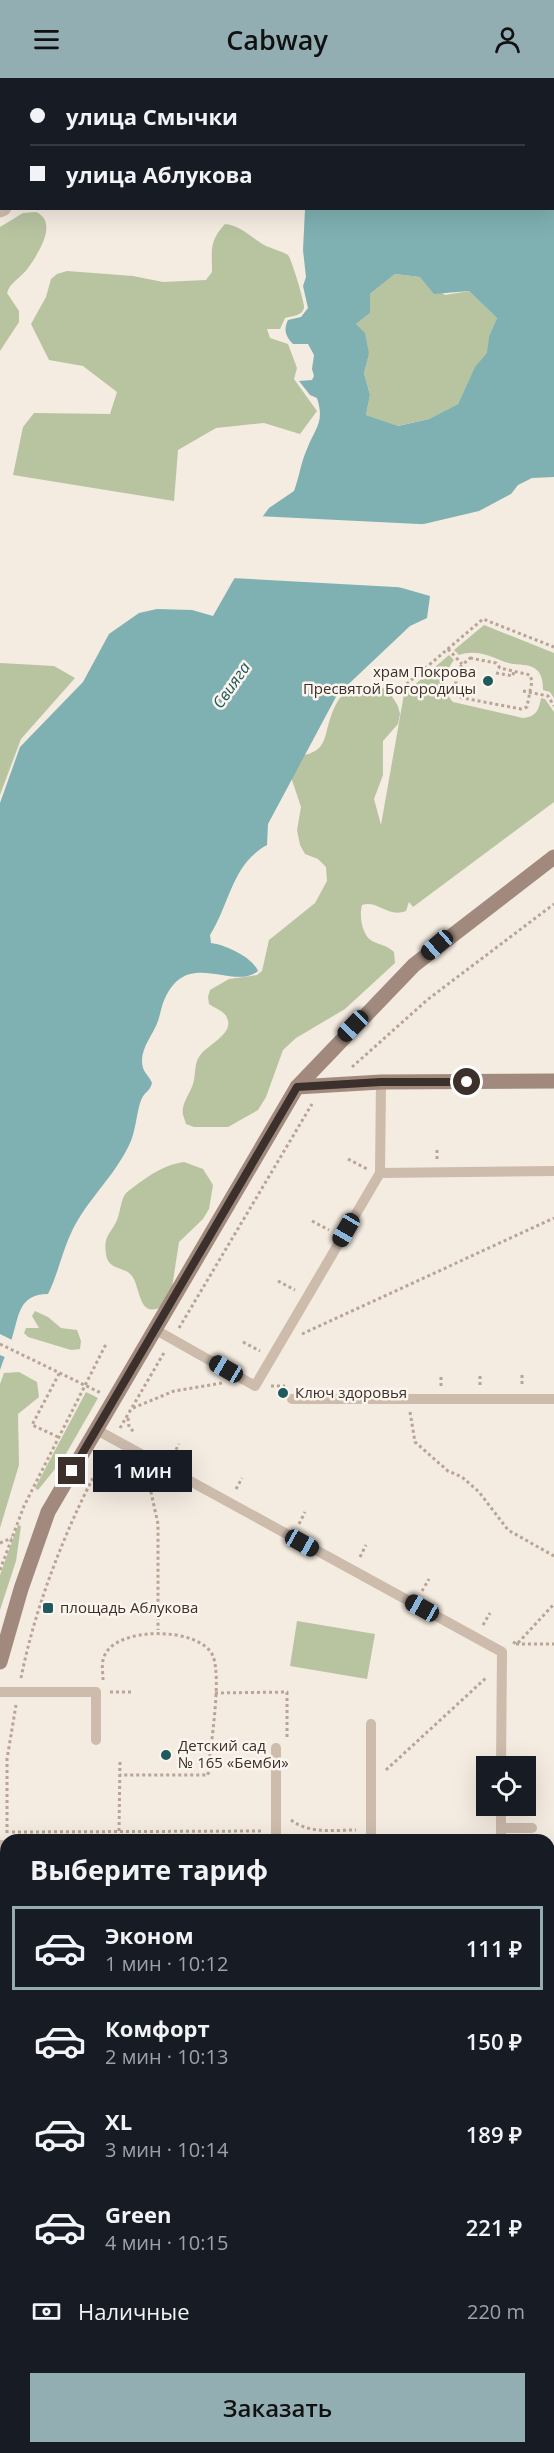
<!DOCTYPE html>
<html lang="ru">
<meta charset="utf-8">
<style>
body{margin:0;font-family:"Open Sans",sans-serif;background:#20242c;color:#f1f3f6;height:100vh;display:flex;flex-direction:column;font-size:22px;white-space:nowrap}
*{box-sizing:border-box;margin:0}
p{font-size:20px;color:#9ea1a6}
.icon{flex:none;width:33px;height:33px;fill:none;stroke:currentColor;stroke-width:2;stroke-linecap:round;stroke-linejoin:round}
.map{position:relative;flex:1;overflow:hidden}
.side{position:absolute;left:0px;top:1756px;width:555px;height:620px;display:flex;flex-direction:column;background:#171b24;border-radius:18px 18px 0 0;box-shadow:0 6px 24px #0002}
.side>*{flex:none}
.guide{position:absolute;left:0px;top:0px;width:555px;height:132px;box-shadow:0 6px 24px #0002;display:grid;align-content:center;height:132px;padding:0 30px;background:#171b24}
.controls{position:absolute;left:476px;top:1678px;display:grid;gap:12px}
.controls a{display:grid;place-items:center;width:60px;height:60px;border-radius:0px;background:#171b24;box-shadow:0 6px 24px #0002;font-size:30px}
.end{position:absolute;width:27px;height:27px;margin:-14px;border:8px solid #3b302b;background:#fff;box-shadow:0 0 0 3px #fff}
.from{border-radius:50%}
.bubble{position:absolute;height:42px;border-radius:0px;background:#171b24;box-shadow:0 6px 24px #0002;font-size:20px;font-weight:600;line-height:42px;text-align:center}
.car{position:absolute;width:18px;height:36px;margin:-18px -9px;border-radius:8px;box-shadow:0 0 4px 2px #0007;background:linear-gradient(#222 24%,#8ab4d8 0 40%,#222 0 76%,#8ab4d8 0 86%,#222 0)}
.guide b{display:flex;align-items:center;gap:21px;height:57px;font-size:22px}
.guide b+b{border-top:2px solid #363941}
.guide i{width:15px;height:15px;background:#f1f3f6}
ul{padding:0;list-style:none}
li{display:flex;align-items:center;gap:18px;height:84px;margin:0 12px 9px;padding:0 18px;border:3px solid transparent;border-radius:0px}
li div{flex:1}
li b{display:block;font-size:22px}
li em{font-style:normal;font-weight:600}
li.current{border-color:#92aeb2}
li>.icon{width:54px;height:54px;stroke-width:1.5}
h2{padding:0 30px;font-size:27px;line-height:72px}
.pay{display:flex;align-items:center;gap:15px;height:66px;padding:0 30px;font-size:22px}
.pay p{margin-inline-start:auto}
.action{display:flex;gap:12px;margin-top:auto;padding:12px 30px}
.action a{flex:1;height:69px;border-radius:0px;background:#92aeb2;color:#111;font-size:24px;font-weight:600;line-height:69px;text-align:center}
header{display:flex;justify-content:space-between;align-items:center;height:78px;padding:0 30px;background:#92aeb2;color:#111;font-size:27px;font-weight:600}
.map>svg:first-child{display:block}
.green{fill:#b8c4a0}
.water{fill:#7fb0b2;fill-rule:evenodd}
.pier{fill:#f4ebe1}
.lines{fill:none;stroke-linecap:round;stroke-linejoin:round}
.path{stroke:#b9a596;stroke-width:3;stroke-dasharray:3 3;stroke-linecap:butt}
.lane{stroke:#cdbbac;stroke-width:10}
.street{stroke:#cdbbac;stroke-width:15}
.secondary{stroke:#a18a7d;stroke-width:15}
.route{stroke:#3b302b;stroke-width:8}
.poi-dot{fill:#1f5a5e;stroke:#fbf5ee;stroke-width:2}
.labels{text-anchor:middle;stroke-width:5;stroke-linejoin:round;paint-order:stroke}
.poi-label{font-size:15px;fill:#3b302b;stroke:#fbf5ee;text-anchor:start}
.water-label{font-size:16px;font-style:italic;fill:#1f5a5e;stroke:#fbf5ee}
</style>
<header><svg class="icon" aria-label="menu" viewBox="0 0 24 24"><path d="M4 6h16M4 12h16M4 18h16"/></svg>Cabway<svg class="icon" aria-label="person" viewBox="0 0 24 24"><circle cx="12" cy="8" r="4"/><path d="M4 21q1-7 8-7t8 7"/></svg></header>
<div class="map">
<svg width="554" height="2375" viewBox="0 0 554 2375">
<rect width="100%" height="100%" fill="#f4ebe1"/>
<!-- green -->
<g class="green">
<polygon points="0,0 21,1 2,2 1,112"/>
<polygon points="149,0 247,0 247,1 148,1"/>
<path d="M36 134C59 144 38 176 28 190 21 200 10 204 7 215L19 233V244L0 273V149L23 135Z"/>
<path d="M225 146C242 148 251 160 266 168 273 171 281 173 288 177 291 180 305 225 304 230 302 238 292 238 285 240L280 251H267L270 260 288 266 297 290 294 301 317 333 300 356 264 345 216 350 178 372 174 423 13 397 23 349 34 335 110 336 117 314 83 288 49 282 31 246 46 219 51 201 57 196 67 193 133 198 163 204 206 202 212 194C212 172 209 163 225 146Z"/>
<polygon points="395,196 420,199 445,217 469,213 497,240 489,258 488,275 475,290 458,326 429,341 397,348 366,337 370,317 364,295 369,276 356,246 370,235 370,216"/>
<path d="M484 547 554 575V620L550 614 543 612C543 605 542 598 538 593 530 584 516 588 505 584 491 578 475 571 459 577L454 572Z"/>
<path d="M449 577 454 582C443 596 441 611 453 624L523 640C536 639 539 632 541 620L545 621 554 634V724L413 829 409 824 406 833C387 840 378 822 362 827 359 838 362 857 372 863 380 867 387 867 394 874L395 885 345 931 296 960 283 972 266 1019 258 1032 228 1049H194L186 1046C186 1045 183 1037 183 1037 181 1025 190 1016 193 1006 196 997 194 986 199 979 206 967 235 956 227 940 225 933 214 930 209 926L208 919 210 912 229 901 257 897 262 893 269 862 315 825 327 803 326 789 318 781 305 776 300 767 297 752 301 729 291 699 298 679C305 677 314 675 319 670 325 664 326 655 328 648 337 614 352 598 388 612L398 628 400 636 398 646 383 663V697L374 721 381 747 404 616Z"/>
<polygon points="0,585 54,588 75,600 21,661 0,717"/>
<path d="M184 1084 203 1091 213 1107 209 1131 203 1141 179 1164 171 1216 163 1228C138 1242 141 1210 132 1198 125 1188 108 1193 106 1176 103 1157 111 1156 117 1142 121 1133 120 1123 126 1115 143 1102 161 1087 184 1084Z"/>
<polygon points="35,1233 48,1239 61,1250 77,1252 81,1263 80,1271 71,1272 28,1259 24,1255 26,1250 39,1250 32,1238"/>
<polygon points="19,1294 37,1304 39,1319 18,1336 19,1387 0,1450 0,1306 4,1295"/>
<polygon points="86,1314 98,1320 63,1381 38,1412 35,1410"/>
<polygon points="18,1447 21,1448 16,1483 0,1532 0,1497"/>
<polygon points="297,1543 375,1556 367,1601 290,1588"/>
<polygon points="0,2017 6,2038 6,2079 0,2062"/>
<polygon points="0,2136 6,2151 6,2309 0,2300"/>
<polygon points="65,2370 143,2370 147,2375 70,2375"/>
</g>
<!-- water -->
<g class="water">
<path d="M298 0H554V399L532 400 518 407 511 416 479 433 356 462 357 491 395 508 430 518 427 540 410 548 337 617 268 746 267 767C232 786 230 825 210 857L211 865C226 867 252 879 258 893 232 914 185 867 163 925 161 931 160 937 158 943 153 958 138 972 143 990 145 996 150 999 152 1005 150 1013 145 1014 142 1020 137 1030 136 1053 130 1065 116 1096 91 1118 75 1147 63 1169 59 1194 48 1216 18 1216 19 1239 12 1260 9 1271 3 1281 0 1292V725L20 669 83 604 109 556 139 535 157 531 192 532 213 538 242 487 245 449 263 438 269 430 294 413C299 400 301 384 307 371 315 350 325 345 317 320L310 317 299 303 312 302 314 298 312 291 314 277 308 266H293C286 259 283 252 288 242L301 239 308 230 303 208 306 199 303 172 305 131 554 130V2ZM395 196 420 199 434 216 469 213 497 240 489 258 487 275 475 289 458 326 429 341 398 348 366 337 370 317 364 295 369 276 365 255 356 246 370 235V216Z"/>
<polygon points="0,2300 6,2309 6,2370 65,2370 70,2375 0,2375"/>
</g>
<!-- pier -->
<g class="pier">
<polygon points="257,438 439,447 408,452 389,463 359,464 360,488 372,489 384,495 396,505 413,510 231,500 239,486 239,454 243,446"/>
<polygon points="0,1256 14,1263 7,1280 0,1277"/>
</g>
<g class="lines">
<!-- path -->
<g class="path">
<polyline points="448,571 462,586"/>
<polygon points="470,580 496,585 500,590 530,597 532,603 527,629 521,631 458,619 455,609 459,590"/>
<polyline points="496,595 513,598 514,592"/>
<polyline points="402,610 483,541 554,569"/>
<polyline points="523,613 548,618 554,628"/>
<polyline points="352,989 427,922 554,826"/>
<polyline points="437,1072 437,1082"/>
<polyline points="348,1081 367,1091"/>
<polyline points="312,1143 329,1152"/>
<polyline points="278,1203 295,1212"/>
<polyline points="179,1250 312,1026"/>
<polyline points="302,1256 554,1140"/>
<polyline points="243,1264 260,1273"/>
<polyline points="0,1266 101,1315"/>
<polyline points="522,1297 522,1307"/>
<polyline points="480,1307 480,1297"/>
<polyline points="271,1308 285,1308"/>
<polyline points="441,1308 441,1298"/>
<polyline points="133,1330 174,1313 222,1305"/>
<polyline points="410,1334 415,1364 448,1393 462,1399 479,1414 508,1452 554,1478"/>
<polyline points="128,1340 129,1349 135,1355"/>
<polyline points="120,1350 165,1273"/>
<polyline points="58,1359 32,1347 60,1294"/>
<polyline points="173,1377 179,1366"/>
<polyline points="147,1396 158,1446 158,1552"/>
<polyline points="236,1411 242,1400"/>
<polyline points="299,1446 305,1434"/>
<polyline points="0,1465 12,1460"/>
<polyline points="360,1479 366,1467"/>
<polyline points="0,1492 24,1428 106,1266"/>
<polyline points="422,1513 429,1501"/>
<polyline points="483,1547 490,1535"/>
<polyline points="513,1564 517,1566 554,1526"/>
<polyline points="516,1566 554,1566"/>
<path d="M21 1600C36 1524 70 1439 108 1372"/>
<path d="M103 1602C103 1595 101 1586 104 1579 114 1548 200 1548 213 1578 222 1602 210 1669 208 1697H120"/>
<polyline points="110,1614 131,1614"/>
<polyline points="215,1615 287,1614 287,1661"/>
<polyline points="386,1692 487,1599"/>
<path d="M291 1742C309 1756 334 1752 356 1752"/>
<polyline points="119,1753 120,1682"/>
<polyline points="12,1754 263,1753"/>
<polyline points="7,1755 7,1681 16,1627"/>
<polyline points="549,1771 554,1771"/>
<polyline points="0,2070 6,2087"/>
<polyline points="549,2235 554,2226"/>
<polyline points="165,2370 168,2375"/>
<polyline points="237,2370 242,2375"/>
<polyline points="345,2375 347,2370"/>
<polyline points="473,2375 476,2370"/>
</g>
<!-- lane -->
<g class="lane">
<polyline points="42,2 43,0"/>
<polyline points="380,1095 554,1093"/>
<polyline points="156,1252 255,1308 380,1095 381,1004"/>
<polyline points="292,1321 554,1321"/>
<polyline points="97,1352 502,1574 501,1689"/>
<polyline points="0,1614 96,1614 96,1662"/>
<polyline points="371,1646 371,1762"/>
<polyline points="276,1670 276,1762"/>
<polyline points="501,1750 532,1750"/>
<polyline points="501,1762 501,1728"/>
<polyline points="0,1767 6,1767"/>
<polyline points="549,1869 554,1869"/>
<polyline points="549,2107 554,2107"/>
<polyline points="314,2370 323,2375"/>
</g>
<!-- street -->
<g class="street">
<polyline points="19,0 19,2"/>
<polyline points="0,132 4,130"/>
</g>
<!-- secondary -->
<g class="secondary">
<polyline points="297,1009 381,1004 554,1003"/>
<polyline points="0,1584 21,1511 48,1434 297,1009 414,887 554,779"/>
<polyline points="0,1952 6,1983"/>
<polyline points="199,2370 204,2375"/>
</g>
</g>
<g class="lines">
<!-- route -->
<polyline class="route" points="72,1393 297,1009 381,1004 467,1004"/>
</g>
<!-- markers -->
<g class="poi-dot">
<circle cx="488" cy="603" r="6"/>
<circle cx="283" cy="1315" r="6"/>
<rect x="42" y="1524" width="12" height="12" rx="3"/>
<circle cx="166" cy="1677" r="6"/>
</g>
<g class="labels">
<!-- poi labels -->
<g class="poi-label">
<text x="476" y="599" text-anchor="end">храм Покрова<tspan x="476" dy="17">Пресвятой Богородицы</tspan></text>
<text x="295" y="1320">Ключ здоровья</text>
<text x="60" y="1535">площадь Аблукова</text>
<text x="178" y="1673">Детский сад<tspan x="178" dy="17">№ 165 «Бемби»</tspan></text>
</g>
<!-- water labels -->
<g class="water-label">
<text transform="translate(231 607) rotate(-55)" y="6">Свияга</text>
</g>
</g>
</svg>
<div class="controls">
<a><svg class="icon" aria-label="locate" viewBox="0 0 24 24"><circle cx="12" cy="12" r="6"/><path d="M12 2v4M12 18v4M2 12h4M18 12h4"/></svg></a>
</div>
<i class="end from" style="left:467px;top:1004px"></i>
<i class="end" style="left:72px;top:1393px"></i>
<div class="bubble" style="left:93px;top:1372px;width:99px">1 мин</div>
<i class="car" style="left:437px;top:867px;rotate:229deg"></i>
<i class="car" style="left:353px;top:948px;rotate:224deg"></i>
<i class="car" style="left:346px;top:1152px;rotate:210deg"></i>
<i class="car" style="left:226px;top:1291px;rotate:300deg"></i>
<i class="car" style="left:302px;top:1465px;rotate:119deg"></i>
<i class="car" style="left:422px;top:1530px;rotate:299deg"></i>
<div class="guide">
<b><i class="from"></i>улица Смычки</b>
<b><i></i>улица Аблукова</b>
</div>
<section class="side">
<h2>Выберите тариф</h2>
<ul>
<li class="current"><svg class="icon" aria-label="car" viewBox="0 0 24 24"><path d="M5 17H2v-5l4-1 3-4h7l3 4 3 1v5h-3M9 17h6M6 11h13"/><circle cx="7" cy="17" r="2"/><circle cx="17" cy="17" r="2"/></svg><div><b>Эконом</b><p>1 мин · 10:12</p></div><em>111 ₽</em></li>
<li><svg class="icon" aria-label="car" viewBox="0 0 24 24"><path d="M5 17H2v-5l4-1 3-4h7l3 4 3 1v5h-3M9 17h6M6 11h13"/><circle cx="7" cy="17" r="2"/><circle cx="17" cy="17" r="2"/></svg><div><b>Комфорт</b><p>2 мин · 10:13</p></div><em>150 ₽</em></li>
<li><svg class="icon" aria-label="car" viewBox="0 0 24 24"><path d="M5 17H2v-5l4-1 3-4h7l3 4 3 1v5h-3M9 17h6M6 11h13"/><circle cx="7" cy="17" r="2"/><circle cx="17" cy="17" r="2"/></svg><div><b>XL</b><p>3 мин · 10:14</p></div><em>189 ₽</em></li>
<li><svg class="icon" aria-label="car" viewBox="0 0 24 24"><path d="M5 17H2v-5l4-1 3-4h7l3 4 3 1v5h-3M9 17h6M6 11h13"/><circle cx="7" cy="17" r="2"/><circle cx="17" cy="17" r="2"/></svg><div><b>Green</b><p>4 мин · 10:15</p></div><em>221 ₽</em></li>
</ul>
<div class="pay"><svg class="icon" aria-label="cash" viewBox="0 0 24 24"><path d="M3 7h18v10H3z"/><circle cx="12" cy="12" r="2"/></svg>Наличные<p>220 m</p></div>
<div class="action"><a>Заказать</a></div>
</section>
</div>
